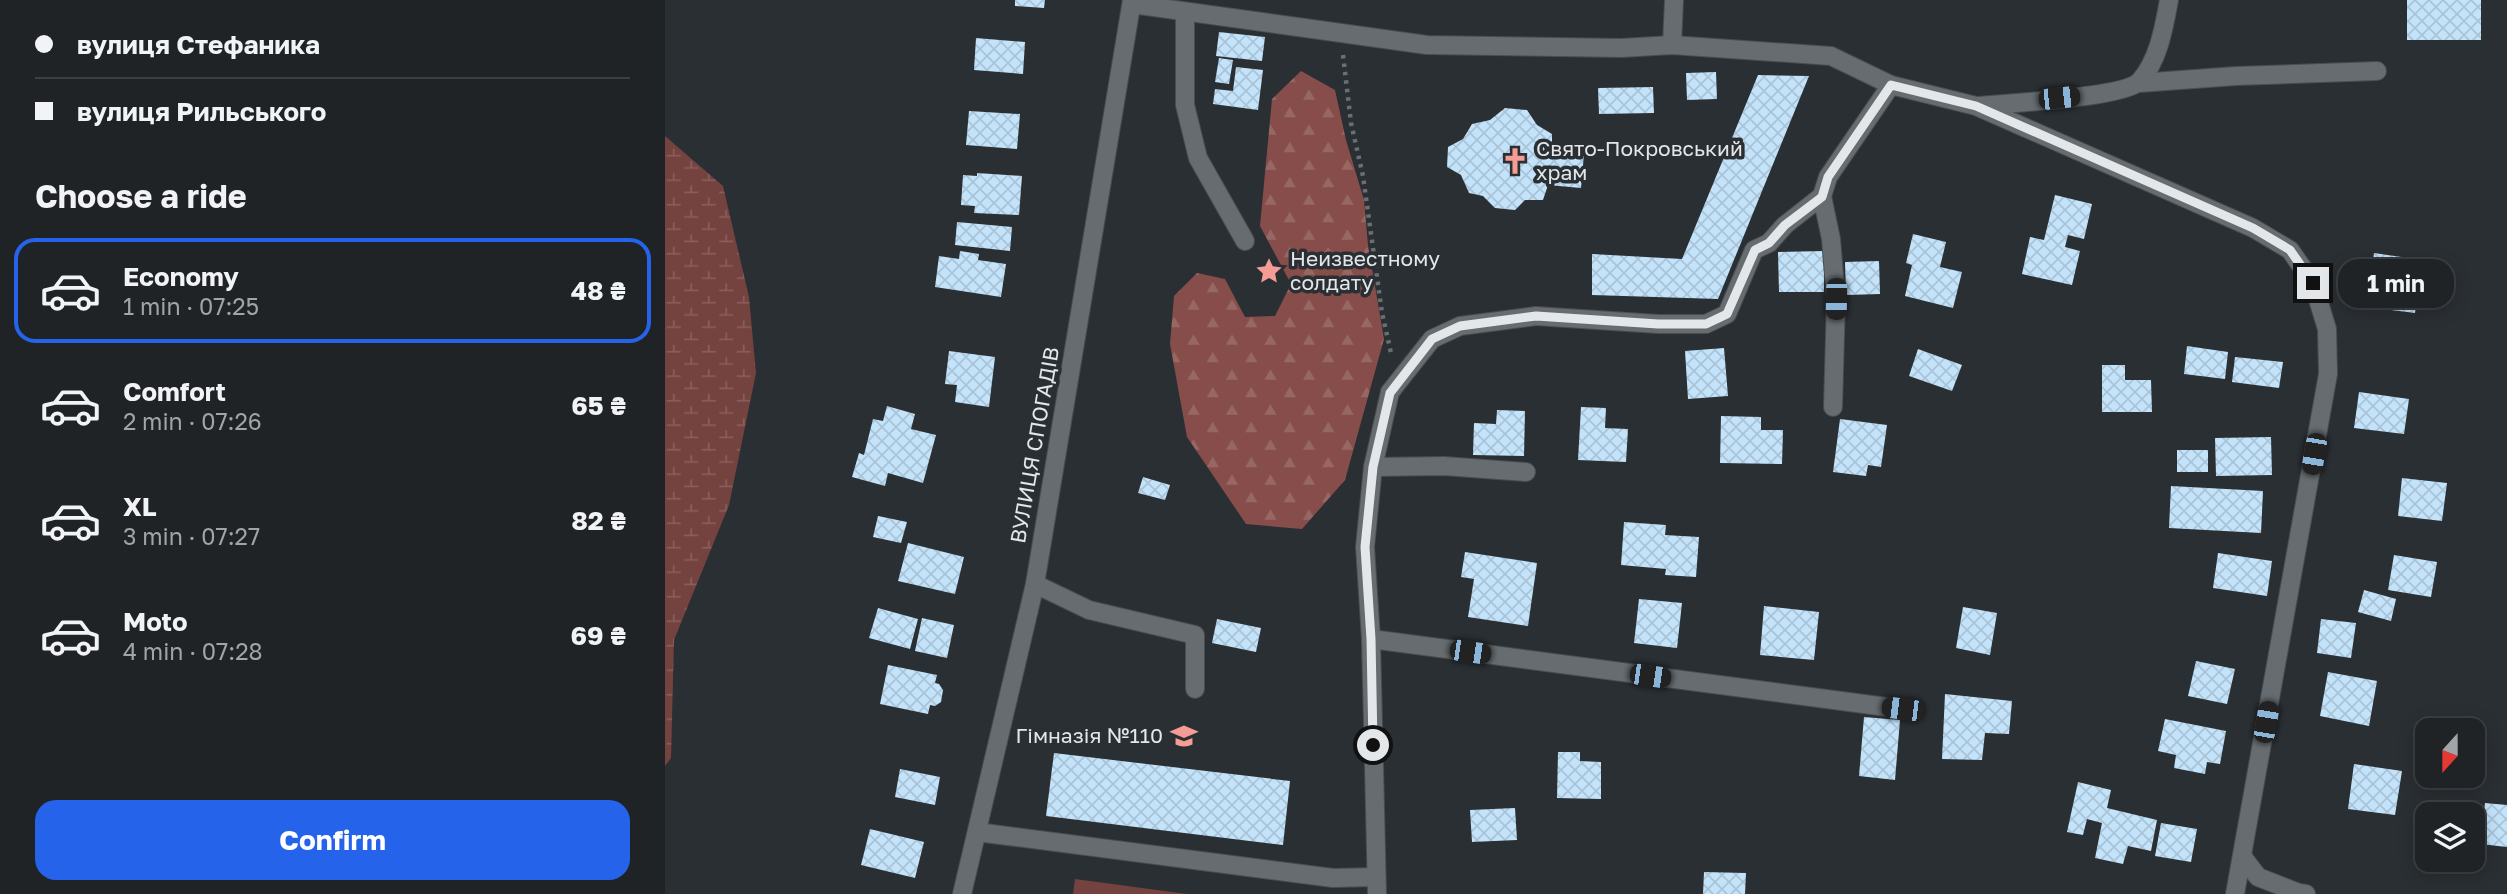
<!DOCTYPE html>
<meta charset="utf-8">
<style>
body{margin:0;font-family:"Golos Text",sans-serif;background:#2d2f32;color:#f1f3f6;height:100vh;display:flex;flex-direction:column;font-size:26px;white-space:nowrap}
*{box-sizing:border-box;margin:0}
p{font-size:23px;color:#a2a4a7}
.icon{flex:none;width:38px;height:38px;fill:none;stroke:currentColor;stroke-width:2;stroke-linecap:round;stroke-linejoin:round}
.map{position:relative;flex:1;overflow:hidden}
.sheet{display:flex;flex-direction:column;background:#202326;width:665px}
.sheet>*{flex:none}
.top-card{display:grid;align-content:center;height:154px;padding:0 35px;background:#202326}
.needle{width:46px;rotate:201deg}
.tools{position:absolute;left:1750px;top:718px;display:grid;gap:14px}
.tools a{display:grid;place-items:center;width:70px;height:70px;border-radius:14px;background:#202326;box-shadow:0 4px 18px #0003,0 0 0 2px #3d4043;font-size:35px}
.end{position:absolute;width:32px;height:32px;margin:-16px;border:9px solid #e3e7e9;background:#111;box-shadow:0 0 0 4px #111}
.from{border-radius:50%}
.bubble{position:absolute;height:49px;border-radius:21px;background:#202326;box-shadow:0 4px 18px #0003,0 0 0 2px #3d4043;font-size:23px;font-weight:700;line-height:49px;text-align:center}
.car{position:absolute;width:21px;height:42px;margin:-21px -10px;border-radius:9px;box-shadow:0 0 5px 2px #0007;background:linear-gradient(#222 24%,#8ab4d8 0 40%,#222 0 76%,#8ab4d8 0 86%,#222 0)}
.top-card b{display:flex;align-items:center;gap:24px;height:66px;font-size:26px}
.top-card b+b{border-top:2px solid #3d4043}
.top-card i{width:18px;height:18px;background:#f1f3f6}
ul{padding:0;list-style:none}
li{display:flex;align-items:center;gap:21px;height:105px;margin:0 14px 10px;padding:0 21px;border:4px solid transparent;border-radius:21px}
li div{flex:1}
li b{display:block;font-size:26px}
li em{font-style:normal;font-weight:700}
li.on{border-color:#2563eb}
li>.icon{width:63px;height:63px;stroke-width:1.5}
h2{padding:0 35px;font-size:32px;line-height:84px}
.button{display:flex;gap:14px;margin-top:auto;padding:14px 35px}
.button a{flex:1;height:80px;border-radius:21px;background:#2563eb;color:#fff;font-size:28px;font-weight:700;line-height:80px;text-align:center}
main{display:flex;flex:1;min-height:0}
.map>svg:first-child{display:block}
.forest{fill:url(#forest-firs)}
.wetland{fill:url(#wetland-marsh)}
.pitch{fill:#74423f}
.building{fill:url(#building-cross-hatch)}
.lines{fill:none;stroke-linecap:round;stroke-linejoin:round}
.lane-casing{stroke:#494d51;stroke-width:20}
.street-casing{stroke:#494d51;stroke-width:20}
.secondary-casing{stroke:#494d51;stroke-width:20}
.path{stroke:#6a6f72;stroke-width:4.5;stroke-dasharray:3.5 5;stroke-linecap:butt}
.lane{stroke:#666c70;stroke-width:18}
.street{stroke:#666c70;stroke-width:18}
.secondary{stroke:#666c70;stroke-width:18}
.route{stroke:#e3e7e9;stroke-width:9}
.labels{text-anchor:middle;stroke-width:7;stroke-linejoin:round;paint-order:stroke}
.poi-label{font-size:21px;fill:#e3e7e9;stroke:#2a2f33;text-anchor:start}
.street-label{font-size:21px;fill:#e3e7e9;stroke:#2a2f33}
</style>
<main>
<section class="sheet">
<div class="top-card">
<b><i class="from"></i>вулиця Стефаника</b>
<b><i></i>вулиця Рильського</b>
</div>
<h2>Choose a ride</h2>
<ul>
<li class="on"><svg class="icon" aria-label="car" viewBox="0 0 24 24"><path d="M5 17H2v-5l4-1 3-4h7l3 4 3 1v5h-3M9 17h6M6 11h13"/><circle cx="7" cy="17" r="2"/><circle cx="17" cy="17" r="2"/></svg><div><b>Economy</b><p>1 min · 07:25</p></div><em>48 ₴</em></li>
<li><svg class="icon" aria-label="car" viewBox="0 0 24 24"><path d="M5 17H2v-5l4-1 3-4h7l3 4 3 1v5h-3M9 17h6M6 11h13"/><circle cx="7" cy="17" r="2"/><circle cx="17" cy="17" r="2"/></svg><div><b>Comfort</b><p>2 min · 07:26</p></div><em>65 ₴</em></li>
<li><svg class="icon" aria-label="car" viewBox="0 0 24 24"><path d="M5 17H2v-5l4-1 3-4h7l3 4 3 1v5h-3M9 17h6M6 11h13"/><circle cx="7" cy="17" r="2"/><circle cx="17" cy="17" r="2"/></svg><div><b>XL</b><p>3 min · 07:27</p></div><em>82 ₴</em></li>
<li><svg class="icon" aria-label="car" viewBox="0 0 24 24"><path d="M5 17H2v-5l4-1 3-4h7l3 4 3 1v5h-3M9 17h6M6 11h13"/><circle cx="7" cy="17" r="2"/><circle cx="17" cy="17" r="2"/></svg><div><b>Moto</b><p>4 min · 07:28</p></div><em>69 ₴</em></li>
</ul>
<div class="button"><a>Confirm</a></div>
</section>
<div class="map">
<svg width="1842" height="894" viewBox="0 0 1842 894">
<defs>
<pattern id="forest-firs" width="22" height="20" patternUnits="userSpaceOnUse" patternTransform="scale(1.75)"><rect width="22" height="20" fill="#864d4a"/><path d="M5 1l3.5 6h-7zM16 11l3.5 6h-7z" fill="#976764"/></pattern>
<pattern id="wetland-marsh" width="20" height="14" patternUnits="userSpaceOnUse" patternTransform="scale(1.75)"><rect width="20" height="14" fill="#74423f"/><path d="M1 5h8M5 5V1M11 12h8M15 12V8" fill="none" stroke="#885d5b"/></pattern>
<pattern id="building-cross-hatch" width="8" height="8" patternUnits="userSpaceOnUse" patternTransform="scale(1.75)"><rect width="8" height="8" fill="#c3e3fb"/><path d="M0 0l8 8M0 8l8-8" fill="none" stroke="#aac3d7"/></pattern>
</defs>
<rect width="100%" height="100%" fill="#2a2f33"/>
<!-- forest -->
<polygon class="forest" points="636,71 670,90 681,140 699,200 703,245 719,339 680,480 637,529 581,524 522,437 505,344 509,296 532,273 560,279 580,317 610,316 626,284 595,226 607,99"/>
<!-- wetland -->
<polygon class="wetland" points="0,136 58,186 84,297 91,373 64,505 9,640 6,758 0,766"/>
<!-- pitch -->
<polygon class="pitch" points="410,879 522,894 408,894"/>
<!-- building -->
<g class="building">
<polygon points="350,0 380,0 379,8 350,6"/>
<rect x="1742" y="0" width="74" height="40"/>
<polygon points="554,32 600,37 597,61 551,56"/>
<polygon points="311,38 360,42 358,74 309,70"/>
<polygon points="554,58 568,60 564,84 550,82"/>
<polygon points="571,67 598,70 593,110 548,104 550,89 568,91"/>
<polygon points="1051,72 1052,99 1022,100 1021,73"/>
<polygon points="1093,75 1144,76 1053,299 927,295 927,254 1017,259"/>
<polygon points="988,87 989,113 934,114 933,88"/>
<polygon points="840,108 862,110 872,125 887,134 887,151 919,154 916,188 883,185 878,200 860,200 850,210 830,208 818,196 804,193 796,175 782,167 783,147 798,139 807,124 825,120"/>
<polygon points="304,111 355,114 352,149 301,145"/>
<polygon points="312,173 357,176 354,215 309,213 310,206 296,205 298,175 312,176"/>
<polygon points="1390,195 1427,204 1419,239 1403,235 1400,247 1415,251 1407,285 1357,274 1365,237 1379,240"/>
<polygon points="292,222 347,227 345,251 290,245"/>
<polygon points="1248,234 1281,242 1275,267 1297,272 1288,308 1240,296 1247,265 1241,263"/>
<polygon points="295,251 314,254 313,260 341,264 336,297 270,287 274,256 294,259"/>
<polygon points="1159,251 1159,292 1114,292 1113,252"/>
<polygon points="1709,253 1757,260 1750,313 1702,307"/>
<polygon points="1214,261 1215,294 1181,295 1180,262"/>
<polygon points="1522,346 1563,352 1560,379 1519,374"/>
<polygon points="1059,348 1063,396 1023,399 1020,351"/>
<polygon points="1253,349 1297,365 1287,391 1244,376"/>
<polygon points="284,351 330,357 324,407 290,402 292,385 280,384"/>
<polygon points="1570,357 1618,362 1614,388 1567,382"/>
<polygon points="1437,365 1460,365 1460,380 1486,380 1487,412 1437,412"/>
<polygon points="1694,392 1744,399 1739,434 1689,428"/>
<polygon points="222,406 250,414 246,429 271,435 258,483 223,473 220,486 187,477 194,453 199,455 208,419 218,421"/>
<polygon points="916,407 941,408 940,428 963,429 961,462 913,460"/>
<polygon points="832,410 860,411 859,456 808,455 809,423 831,424"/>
<polygon points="1056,416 1096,417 1096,430 1118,430 1117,464 1055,463"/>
<polygon points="1175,419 1222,425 1216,467 1203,465 1201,476 1168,472"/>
<polygon points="1606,437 1607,475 1551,476 1550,438"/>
<rect x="1512" y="450" width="31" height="22"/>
<polygon points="478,477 505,485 500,500 473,493"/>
<polygon points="1737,478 1782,483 1777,521 1733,516"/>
<polygon points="1506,486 1598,491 1596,533 1504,528"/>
<polygon points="213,516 242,522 236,543 208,537"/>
<polygon points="959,522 1001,525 1000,535 1034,537 1031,577 1000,575 1001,569 956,565"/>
<polygon points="243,543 299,557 290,594 233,581"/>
<polygon points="800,552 872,563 863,626 803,617 809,579 796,577"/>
<polygon points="1553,553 1607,561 1602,596 1548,588"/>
<polygon points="1729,555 1772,562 1766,597 1723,590"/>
<polygon points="1699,590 1731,599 1726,621 1693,612"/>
<polygon points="974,599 1017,603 1012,648 969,643"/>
<polygon points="1099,606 1154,612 1149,660 1095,655"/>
<polygon points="1298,607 1332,613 1325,655 1291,648"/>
<polygon points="213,608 253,619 245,649 204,638"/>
<polygon points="257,618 289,625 282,658 250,651"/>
<polygon points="552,619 596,628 591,652 547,643"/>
<polygon points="1656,619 1691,623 1686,658 1652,653"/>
<polygon points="1531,661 1570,669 1562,704 1523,696"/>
<polygon points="223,665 272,675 270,683 274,684 278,690 276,702 270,706 265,705 263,714 215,704"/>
<polygon points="1663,672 1712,681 1704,726 1655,716"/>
<polygon points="1280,694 1347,701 1344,734 1320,733 1317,760 1277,759"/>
<polygon points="1199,717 1235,720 1230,780 1194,776"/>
<polygon points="1500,719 1561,731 1555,764 1542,762 1540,774 1509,768 1511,755 1493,751"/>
<polygon points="893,752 915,752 915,761 936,762 936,799 892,798"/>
<polygon points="389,753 625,781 618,845 381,816"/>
<polygon points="1689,764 1737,771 1730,815 1683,809"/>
<polygon points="235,769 275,777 270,805 230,797"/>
<polygon points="1413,782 1446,790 1442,808 1492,820 1486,851 1463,846 1458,864 1430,858 1437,823 1422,819 1418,835 1402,832"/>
<polygon points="1820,803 1842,805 1842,847 1815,844"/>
<polygon points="850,808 852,840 807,842 805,810"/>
<polygon points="1496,823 1532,829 1526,862 1490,856"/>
<polygon points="205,829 259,842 250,878 196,865"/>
<polygon points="1039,872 1081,873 1080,894 1038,894"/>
</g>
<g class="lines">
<defs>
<g id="lane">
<polyline points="520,12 520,105 533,158 580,241"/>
<polyline points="1474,83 1571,76 1712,71"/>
<polyline points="1157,196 1166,239 1171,299 1168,407"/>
<polyline points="725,392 767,339 795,326 871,316 993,324 1041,324 1062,314 1089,250 1104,243 1120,225 1157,196 1163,177 1226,85"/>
<polyline points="708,467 779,466 861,472"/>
<polyline points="370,584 424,610 530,635 530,689"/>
<polyline points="312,832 668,878 711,877"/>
<polyline points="1577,856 1593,877 1634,893 1641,894"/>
</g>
<g id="street">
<polyline points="467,4 762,45 956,48 1007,45 1166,56 1226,85 1311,106 1588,228 1625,250 1648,283 1662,329 1663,374 1570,894"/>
<polyline points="1007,45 1009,0"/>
<path d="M1314 106C1342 103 1459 98 1475 81 1494 59 1499 27 1504 0"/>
<polyline points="706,639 1237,709"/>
<polyline points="712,894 706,639 700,547 708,467 725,392"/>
</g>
<polyline id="secondary" points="297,894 370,584 467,0"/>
</defs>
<!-- lane casing -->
<use href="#lane" class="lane-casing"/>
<!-- street casing -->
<use href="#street" class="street-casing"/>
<!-- secondary casing -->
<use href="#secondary" class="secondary-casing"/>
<!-- path -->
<polyline class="path" points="678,55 686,123 698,176 717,313 726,353"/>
<!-- lane -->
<use href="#lane" class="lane"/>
<!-- street -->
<use href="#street" class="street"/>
<!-- secondary -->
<use href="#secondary" class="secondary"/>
</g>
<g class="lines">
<!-- route -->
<polyline class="route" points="708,745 706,639 700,547 708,467 725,393 767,339 795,326 871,316 993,324 1041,324 1062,314 1090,250 1104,243 1120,225 1157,197 1163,177 1226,85 1311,106 1588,228 1625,250 1648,283"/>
</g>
<!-- icons -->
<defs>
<symbol id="church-bare" viewBox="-9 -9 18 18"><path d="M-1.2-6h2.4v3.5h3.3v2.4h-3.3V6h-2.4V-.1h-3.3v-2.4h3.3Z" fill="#f59c96" stroke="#2a2f33" stroke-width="2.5" paint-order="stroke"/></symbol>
<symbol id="sight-bare" viewBox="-9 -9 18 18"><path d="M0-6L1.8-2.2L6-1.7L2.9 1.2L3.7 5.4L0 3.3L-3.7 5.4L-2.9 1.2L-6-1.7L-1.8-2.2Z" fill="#f59c96" stroke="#2a2f33" stroke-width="2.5" paint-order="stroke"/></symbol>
<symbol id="school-bare" viewBox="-9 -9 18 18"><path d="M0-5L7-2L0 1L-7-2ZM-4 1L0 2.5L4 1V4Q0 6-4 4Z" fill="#f59c96" stroke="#2a2f33" stroke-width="2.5" paint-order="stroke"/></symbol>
</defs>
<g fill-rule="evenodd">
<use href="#church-bare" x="831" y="142" width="38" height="38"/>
<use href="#sight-bare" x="585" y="252" width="38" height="38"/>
<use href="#school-bare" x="500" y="717" width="38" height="38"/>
</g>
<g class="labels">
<!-- poi labels -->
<g class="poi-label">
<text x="871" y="156">Свято-Покровський<tspan x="871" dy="24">храм</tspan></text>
<text x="625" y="266">Неизвестному<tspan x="625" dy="24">солдату</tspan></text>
<text x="498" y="743" text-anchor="end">Гімназія №110</text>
</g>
<!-- street labels -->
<g class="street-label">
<text transform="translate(370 445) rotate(-80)" y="7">ВУЛИЦЯ СПОГАДІВ</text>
</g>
</g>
</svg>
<div class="tools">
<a><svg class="needle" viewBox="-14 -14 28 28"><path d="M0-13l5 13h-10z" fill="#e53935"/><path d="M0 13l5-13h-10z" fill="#a2a4a7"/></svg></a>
<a><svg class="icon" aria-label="layers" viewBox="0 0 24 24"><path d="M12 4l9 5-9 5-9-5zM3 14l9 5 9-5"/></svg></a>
</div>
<i class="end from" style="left:708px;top:745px"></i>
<i class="end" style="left:1648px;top:283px"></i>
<div class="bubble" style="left:1673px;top:259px;width:116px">1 min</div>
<i class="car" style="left:1394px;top:98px;rotate:84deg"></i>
<i class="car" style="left:1171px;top:299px;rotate:181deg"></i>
<i class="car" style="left:1649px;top:454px;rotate:190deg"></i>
<i class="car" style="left:805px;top:652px;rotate:98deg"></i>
<i class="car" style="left:985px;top:676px;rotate:98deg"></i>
<i class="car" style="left:1237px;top:709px;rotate:277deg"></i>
<i class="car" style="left:1601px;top:722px;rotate:10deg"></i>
</div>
</main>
